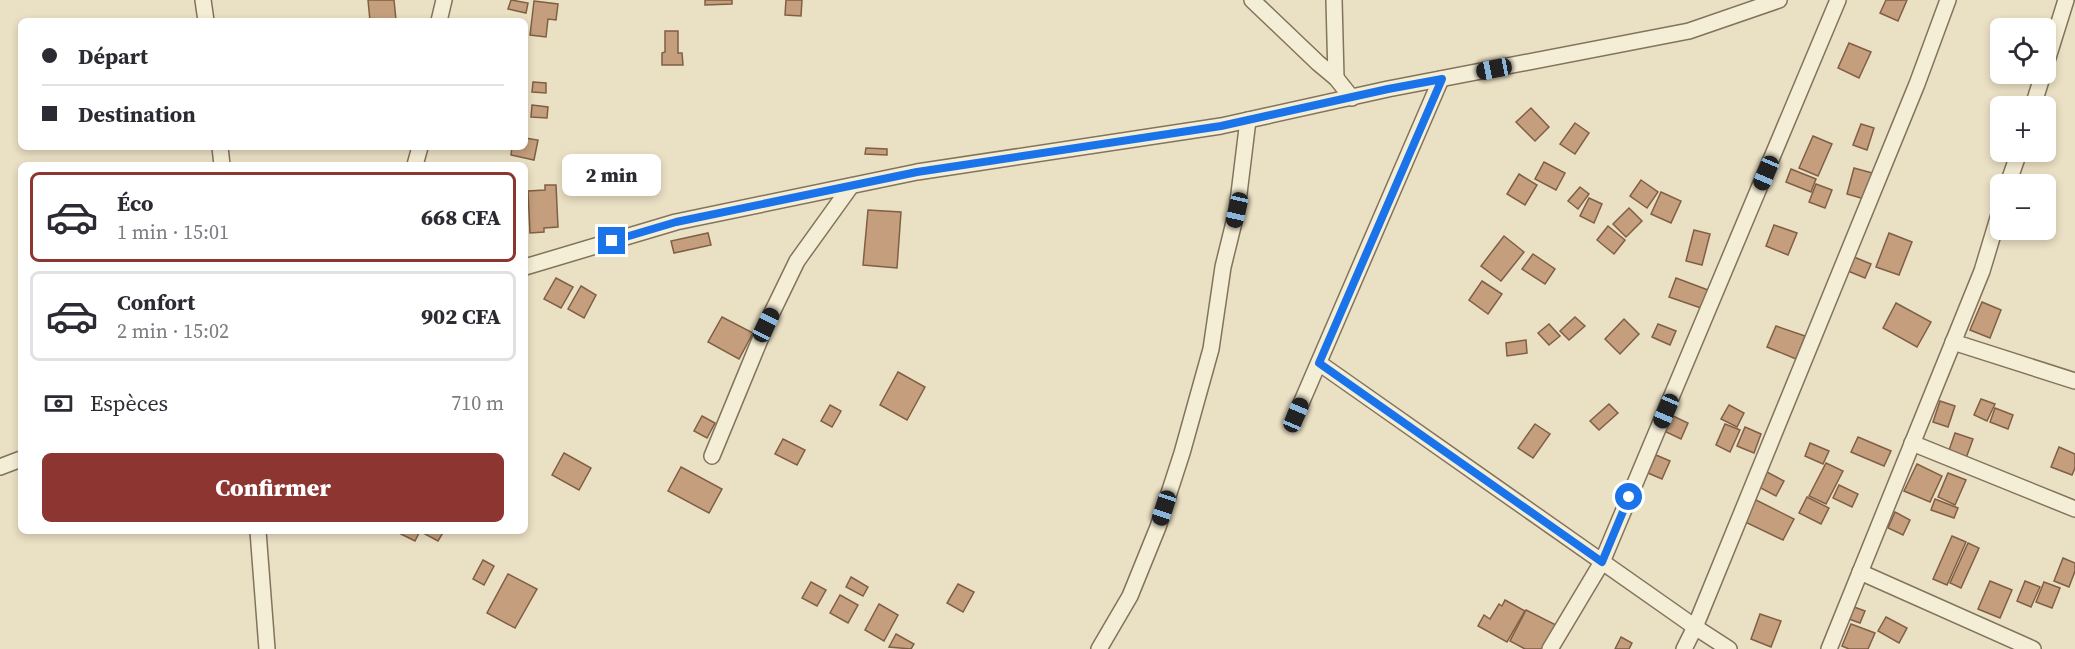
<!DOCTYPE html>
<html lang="fr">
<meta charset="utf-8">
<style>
body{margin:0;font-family:"Source Serif 4",serif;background:#f2f2f3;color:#2b2b33;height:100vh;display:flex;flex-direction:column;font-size:22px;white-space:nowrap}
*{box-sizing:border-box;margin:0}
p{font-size:20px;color:#7c7c81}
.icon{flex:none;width:33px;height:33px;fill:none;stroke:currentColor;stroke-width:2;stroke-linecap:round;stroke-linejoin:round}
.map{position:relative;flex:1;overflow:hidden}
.panel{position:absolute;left:18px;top:162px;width:510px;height:372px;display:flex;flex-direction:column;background:#fff;border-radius:9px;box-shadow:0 3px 9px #0003}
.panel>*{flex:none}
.hud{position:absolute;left:18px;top:18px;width:510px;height:132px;border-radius:9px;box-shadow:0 3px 9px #0003;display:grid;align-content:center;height:132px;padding:0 24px;background:#fff}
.controls{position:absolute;left:1990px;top:18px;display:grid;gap:12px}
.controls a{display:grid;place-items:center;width:66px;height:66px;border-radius:9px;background:#fff;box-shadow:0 3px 9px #0003;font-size:30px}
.end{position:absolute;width:27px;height:27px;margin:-14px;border:8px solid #1a73e8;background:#fff;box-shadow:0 0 0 3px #fff}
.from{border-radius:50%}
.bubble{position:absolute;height:42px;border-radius:9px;background:#fff;box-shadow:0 3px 9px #0003;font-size:20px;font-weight:800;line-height:42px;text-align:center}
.car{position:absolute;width:18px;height:36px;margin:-18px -9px;border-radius:8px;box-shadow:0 0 4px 2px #0007;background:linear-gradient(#222 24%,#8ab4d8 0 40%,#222 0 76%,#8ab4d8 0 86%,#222 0)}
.hud b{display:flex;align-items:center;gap:21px;height:57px;font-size:22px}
.hud b+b{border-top:2px solid #e1e1e2}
.hud i{width:15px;height:15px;background:#2b2b33}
ul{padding:10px 0 0;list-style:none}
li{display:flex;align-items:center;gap:18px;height:90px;margin:0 12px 9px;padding:0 12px;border:3px solid #e1e1e2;border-radius:9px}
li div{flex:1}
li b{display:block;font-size:22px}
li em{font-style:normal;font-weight:800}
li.active{border-color:#8c3531}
li>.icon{width:54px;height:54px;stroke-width:1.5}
.pay{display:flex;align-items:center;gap:15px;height:66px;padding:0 24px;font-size:22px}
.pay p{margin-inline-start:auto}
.button{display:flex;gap:12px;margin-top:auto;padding:12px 24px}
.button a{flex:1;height:69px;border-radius:9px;background:#8c3531;color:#fff;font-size:24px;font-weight:800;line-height:69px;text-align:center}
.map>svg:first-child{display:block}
.building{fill:#c59f7d;stroke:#805f44;stroke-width:1.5}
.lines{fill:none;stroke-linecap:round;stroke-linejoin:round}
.minor-casing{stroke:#83735c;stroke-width:18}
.minor{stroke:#f5eed6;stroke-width:15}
.route{stroke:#1a73e8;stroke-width:8}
</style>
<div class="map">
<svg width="2075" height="649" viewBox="0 0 2075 649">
<rect width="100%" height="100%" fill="#eae0c4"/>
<!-- building -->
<g class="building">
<polygon points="368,0 394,0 396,20 370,21"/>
<polygon points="511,0 528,3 526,13 508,9"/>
<polygon points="705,0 732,0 732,4 705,5"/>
<polygon points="786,0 802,0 801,16 785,15"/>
<polygon points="1886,0 1907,0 1898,21 1880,13"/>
<polygon points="534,1 558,4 556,20 548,19 546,37 530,35"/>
<polygon points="665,31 678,31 678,53 682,53 683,65 662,65 662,53 665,52"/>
<polygon points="1849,43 1871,52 1859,78 1838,68"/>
<polygon points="533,82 546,83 546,93 532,92"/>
<polygon points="532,105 548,107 547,118 531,117"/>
<polygon points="1531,108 1549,127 1535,141 1516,122"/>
<polygon points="1575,123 1589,133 1575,154 1560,144"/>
<polygon points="1861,124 1874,128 1867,150 1853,145"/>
<polygon points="1813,136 1832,144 1818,176 1799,168"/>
<polygon points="525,138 538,140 534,160 511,155 512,147 525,147"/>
<polygon points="866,148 887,149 887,155 865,154"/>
<polygon points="1544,162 1565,173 1556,190 1535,179"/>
<polygon points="1854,168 1876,174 1868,200 1847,194"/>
<polygon points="1791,169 1816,179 1811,192 1786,182"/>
<polygon points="1519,174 1537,185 1525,205 1507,194"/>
<polygon points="1641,180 1658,192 1647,208 1630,196"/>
<polygon points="1816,184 1832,190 1825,208 1809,202"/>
<polygon points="545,185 556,185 558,227 544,228 544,232 530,233 528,191 545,190"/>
<polygon points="1580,187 1589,194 1578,209 1568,201"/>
<polygon points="1661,192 1681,201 1671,223 1651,214"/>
<polygon points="1589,198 1602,204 1594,223 1580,216"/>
<polygon points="1629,208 1642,221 1626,237 1613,224"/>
<polygon points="868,210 901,212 897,268 863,265"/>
<polygon points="1774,225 1797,233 1788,255 1766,246"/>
<polygon points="1608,226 1625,240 1614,254 1597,240"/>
<polygon points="1694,230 1710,234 1702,265 1686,261"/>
<polygon points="708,233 711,245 674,253 671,241"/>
<polygon points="1889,233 1912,242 1899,275 1876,267"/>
<polygon points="1504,236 1524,252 1501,281 1481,266"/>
<polygon points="1533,254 1555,269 1545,284 1522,269"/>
<polygon points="1854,257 1871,264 1865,278 1848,271"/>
<polygon points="556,278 573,287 561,308 544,299"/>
<polygon points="1676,278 1708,290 1701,308 1669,297"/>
<polygon points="1482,281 1502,294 1488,314 1469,300"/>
<polygon points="581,286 596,295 584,318 568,309"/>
<polygon points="1982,302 2001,310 1990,338 1970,330"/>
<polygon points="1896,303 1931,322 1917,347 1883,328"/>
<polygon points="722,317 753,333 739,359 708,342"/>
<polygon points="1575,317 1585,326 1569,340 1560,331"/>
<polygon points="1624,319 1639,334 1620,354 1605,339"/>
<polygon points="1549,324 1560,336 1549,345 1538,333"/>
<polygon points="1658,324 1676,331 1670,345 1652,337"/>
<polygon points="1776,326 1805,336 1796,359 1767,347"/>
<polygon points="1526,340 1527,353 1507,356 1506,343"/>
<polygon points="898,372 925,387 907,420 880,405"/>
<polygon points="1981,399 1995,404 1987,421 1974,415"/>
<polygon points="1940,401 1955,406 1948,427 1933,422"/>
<polygon points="1609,404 1618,413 1599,430 1590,421"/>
<polygon points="830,405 841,411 832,427 821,421"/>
<polygon points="1729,405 1744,413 1737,427 1721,419"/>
<polygon points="1995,408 2013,415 2008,429 1990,422"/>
<polygon points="1671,415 1688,423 1681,439 1664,431"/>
<polygon points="702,416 715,423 707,438 694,431"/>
<polygon points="1535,424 1550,434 1533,458 1518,448"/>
<polygon points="1725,424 1740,430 1730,452 1716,445"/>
<polygon points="1745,427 1761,434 1754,453 1737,446"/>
<polygon points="1955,433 1973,439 1965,461 1947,456"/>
<polygon points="1858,437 1891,451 1884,466 1851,452"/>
<polygon points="783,439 805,450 797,465 775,454"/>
<polygon points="1810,443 1829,451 1823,464 1805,456"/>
<polygon points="2059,447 2075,454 2075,468 2072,475 2051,467"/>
<polygon points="564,453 591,468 579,490 552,475"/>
<polygon points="1656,455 1670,461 1662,479 1648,473"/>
<polygon points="1826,463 1843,471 1826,504 1809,496"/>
<polygon points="1917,464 1942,476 1930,502 1904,491"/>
<polygon points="681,467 722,489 709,513 668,491"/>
<polygon points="1765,471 1784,481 1776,496 1757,486"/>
<polygon points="1948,473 1966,480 1955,505 1938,497"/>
<polygon points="1839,485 1858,494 1852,507 1833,498"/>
<polygon points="1807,497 1829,508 1821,524 1799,513"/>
<polygon points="1754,499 1794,519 1783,540 1743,521"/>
<polygon points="1935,499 1958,508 1954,518 1931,510"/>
<polygon points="1895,512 1910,520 1903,535 1888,528"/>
<polygon points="402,531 420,531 415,541 401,534"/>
<polygon points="424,531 444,531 438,541 423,533"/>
<polygon points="1952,536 1966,542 1947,585 1933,579"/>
<polygon points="1968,543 1979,548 1961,588 1950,583"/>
<polygon points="2063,558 2075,563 2075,571 2069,587 2054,581"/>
<polygon points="483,560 494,566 484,585 473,579"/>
<polygon points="508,574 537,589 515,628 487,613"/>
<polygon points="851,577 868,587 863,596 846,587"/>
<polygon points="1990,581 2012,590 2000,618 1978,609"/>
<polygon points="2025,581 2040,587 2031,607 2017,601"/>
<polygon points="811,582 826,590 817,606 802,598"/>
<polygon points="2044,582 2060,588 2052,608 2036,602"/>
<polygon points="958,584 974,592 963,612 947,603"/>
<polygon points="840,595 858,605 848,623 830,613"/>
<polygon points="1505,600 1525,611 1507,642 1478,626 1484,615 1490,619 1499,604 1502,606"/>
<polygon points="879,604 898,615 884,641 865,630"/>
<polygon points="1854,607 1865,611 1860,623 1849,619"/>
<polygon points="1526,610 1556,625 1544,649 1525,649 1510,641"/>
<polygon points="1760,614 1781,621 1771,647 1751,639"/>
<polygon points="1886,617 1907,628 1899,643 1878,631"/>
<polygon points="1851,624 1875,633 1868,649 1849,649 1842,646"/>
<polygon points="896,634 914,644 911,649 889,647"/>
<polygon points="1621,637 1632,643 1629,649 1615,649"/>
</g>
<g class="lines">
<defs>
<g id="minor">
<polyline points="203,0 206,21"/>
<polyline points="1252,0 1318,63 1336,78 1352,98"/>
<polyline points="1334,0 1336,78"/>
<polyline points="439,21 444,0"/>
<polyline points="2046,64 2066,0"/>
<polyline points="2033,106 2043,74"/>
<polyline points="220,147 222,165"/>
<polyline points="415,165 420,147"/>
<polyline points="2008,184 2019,152"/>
<polyline points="525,267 676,222 917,172 1221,126 1388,89 1689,31 1779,0"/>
<polyline points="1953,342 2075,381"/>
<polyline points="1319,363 1695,627 1729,649"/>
<polyline points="1296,415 1441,79"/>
<polyline points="1912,443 2075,509"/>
<polyline points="712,456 766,325 797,261 851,186"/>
<polyline points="0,467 21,459"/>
<polyline points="258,531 267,649"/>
<polyline points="1860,572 2033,649"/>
<polyline points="1099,649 1130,596 1158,527 1182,453 1211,349 1223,267 1237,210 1248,120"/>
<polyline points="1550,649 1602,562 1838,0"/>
<polyline points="1684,649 1695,627 1917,84 1948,0"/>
<polyline points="1829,649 1982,271 2001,208"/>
</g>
</defs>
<!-- minor casing -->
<use href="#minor" class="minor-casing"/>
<!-- minor -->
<use href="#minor" class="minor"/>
</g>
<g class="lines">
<!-- route -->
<polyline class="route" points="612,241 676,222 917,172 1221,126 1388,89 1442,79 1319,363 1602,562 1629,497"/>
</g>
</svg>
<div class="controls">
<a><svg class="icon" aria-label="locate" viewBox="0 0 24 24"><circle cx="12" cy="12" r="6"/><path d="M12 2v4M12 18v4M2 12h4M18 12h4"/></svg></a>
<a>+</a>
<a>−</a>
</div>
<i class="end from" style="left:1629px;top:497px"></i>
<i class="end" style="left:612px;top:241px"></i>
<div class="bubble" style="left:562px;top:154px;width:99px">2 min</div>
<i class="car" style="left:1494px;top:69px;rotate:259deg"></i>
<i class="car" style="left:1766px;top:173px;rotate:203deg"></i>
<i class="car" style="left:1237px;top:210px;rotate:193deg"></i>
<i class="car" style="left:766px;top:325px;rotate:26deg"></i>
<i class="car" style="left:1666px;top:411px;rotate:203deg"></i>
<i class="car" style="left:1296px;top:415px;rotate:23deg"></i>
<i class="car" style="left:1164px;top:508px;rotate:198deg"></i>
<div class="hud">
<b><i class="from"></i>Départ</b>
<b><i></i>Destination</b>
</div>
<section class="panel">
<ul>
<li class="active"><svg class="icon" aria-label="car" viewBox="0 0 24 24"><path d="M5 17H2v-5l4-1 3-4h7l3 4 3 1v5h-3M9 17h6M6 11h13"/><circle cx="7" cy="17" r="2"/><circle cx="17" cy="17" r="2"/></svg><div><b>Éco</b><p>1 min · 15:01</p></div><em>668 CFA</em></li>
<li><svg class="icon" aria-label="car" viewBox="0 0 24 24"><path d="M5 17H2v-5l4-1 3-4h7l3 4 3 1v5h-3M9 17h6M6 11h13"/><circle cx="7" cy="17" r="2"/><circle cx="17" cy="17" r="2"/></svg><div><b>Confort</b><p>2 min · 15:02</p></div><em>902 CFA</em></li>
</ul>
<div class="pay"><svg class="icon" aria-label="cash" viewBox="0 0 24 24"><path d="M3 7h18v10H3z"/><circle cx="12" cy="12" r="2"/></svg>Espèces<p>710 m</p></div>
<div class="button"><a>Confirmer</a></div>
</section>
</div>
